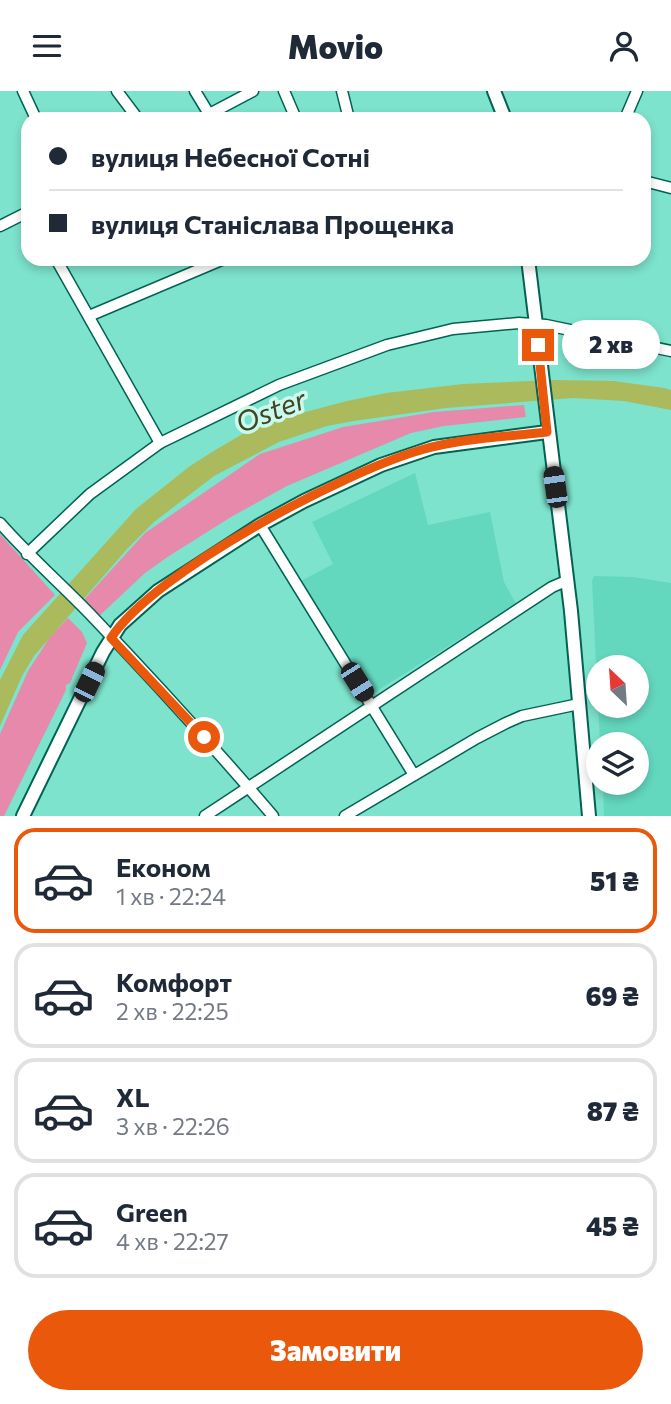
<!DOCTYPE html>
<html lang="uk">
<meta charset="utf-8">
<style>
body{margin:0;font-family:Commissioner,sans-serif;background:#f6f6f7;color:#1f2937;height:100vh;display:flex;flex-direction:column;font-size:26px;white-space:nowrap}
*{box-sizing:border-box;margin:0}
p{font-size:23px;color:#747a83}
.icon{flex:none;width:38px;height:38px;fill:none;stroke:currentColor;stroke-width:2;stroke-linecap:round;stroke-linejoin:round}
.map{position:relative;height:725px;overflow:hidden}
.sheet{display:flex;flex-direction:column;background:#fff;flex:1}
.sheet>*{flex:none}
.top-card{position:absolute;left:21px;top:21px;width:630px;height:154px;border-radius:21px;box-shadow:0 4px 10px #0003;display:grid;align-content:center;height:154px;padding:0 28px;background:#fff}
.needle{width:46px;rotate:335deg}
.tools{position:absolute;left:586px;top:564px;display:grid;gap:14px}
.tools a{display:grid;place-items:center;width:63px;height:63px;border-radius:50%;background:#fff;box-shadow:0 4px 10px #0003;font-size:35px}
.end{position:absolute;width:32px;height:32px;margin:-16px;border:9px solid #ea580c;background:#fff;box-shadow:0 0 0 4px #fff}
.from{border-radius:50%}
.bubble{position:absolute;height:49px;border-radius:24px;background:#fff;box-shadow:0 4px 10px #0003;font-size:23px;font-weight:800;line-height:49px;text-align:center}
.car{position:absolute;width:21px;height:42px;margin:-21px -10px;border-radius:9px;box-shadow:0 0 5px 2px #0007;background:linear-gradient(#222 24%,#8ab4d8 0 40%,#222 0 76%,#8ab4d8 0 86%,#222 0)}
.top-card b{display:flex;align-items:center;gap:24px;height:66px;font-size:26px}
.top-card b+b{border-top:2px solid #e0e1e3}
.top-card i{width:18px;height:18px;background:#1f2937}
ul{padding:12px 0 0;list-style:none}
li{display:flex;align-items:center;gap:21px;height:105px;margin:0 14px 10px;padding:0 14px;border:4px solid #e0e1e3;border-radius:21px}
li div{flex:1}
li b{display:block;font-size:26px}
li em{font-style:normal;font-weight:800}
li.selected{border-color:#ea580c}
li>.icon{width:63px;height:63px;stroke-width:1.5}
.primary-button{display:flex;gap:14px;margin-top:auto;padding:14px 28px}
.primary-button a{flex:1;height:80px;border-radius:42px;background:#ea580c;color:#fff;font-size:28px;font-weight:800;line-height:80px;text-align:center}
header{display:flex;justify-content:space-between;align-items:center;height:91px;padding:0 28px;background:#fff;font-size:32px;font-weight:800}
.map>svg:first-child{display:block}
.built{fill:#64d8bf;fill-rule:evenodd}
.green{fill:#e789aa}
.water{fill:#aaba5c}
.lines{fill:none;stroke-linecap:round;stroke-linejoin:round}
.minor-casing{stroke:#026253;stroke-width:13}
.major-casing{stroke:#026253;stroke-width:16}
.minor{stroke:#fff;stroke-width:10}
.major{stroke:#fff;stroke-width:12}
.route{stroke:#ea580c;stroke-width:9}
.labels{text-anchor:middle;stroke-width:7;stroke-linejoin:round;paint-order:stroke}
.water-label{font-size:28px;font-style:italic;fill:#3f461f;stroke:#caf9ed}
</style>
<header><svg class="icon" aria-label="menu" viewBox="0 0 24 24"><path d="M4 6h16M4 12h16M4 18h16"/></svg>Movio<svg class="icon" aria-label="person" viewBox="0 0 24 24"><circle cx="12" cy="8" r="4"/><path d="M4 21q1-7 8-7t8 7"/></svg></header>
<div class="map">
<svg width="671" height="725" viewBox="0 0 671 725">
<rect width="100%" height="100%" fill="#7de3cc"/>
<!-- built -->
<g class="built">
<polygon points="415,382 428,434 490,421 504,491 516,513 372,603 301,490 333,473 312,431"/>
<path d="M594 485 633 486 671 492V725H604L603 691H637V653H600L592 490ZM598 576H637V614H598Z"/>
</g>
<!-- green -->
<g class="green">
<polygon points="524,314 526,326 444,335 411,342 287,395 231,426 169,465 145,482 96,528 81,512 145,442 260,363 343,336 434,321"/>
<polygon points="0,443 55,504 18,541 0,579"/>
<polygon points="68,527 82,541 87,552 70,592 66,594 66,599 4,725 0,725 0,643 28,580 50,546"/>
</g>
<!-- water -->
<polygon class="water" points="553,289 614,290 664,297 671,299 671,319 624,310 573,307 446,317 354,330 327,335 279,351 214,385 154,431 127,458 34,565 22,585 0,635 0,589 23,544 136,418 190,375 217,358 260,333 347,310 386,302 463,293"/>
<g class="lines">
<defs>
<g id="minor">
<polyline points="23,0 36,28"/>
<polyline points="117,0 138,28"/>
<polyline points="195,0 209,23"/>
<polyline points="284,0 296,28"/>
<polyline points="342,0 349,28"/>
<polyline points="200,28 253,0"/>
<polyline points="625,28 637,0"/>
<polyline points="644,90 671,97"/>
<polyline points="0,135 28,121"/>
<polyline points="56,168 160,352"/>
<polyline points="89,225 224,168"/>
<path d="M0 432C28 464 60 492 90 523 153 589 214 656 273 725"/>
<polyline points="260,434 414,684"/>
<polyline points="27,463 90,403 160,352 279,294 387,254 453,238 519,232 546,234 671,260"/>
<polyline points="205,725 552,496 566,490"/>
<polyline points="345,725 477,647 506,632 522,625 579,613"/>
</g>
<g id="major">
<polyline points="494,0 505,28"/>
<polyline points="528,168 571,520 589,725"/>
<polyline points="23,725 103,561 120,534 158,500 260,434 304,410 381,374 434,356 547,341"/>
</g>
</defs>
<!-- minor casing -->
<use href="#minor" class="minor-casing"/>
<!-- major casing -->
<use href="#major" class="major-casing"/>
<!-- minor -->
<use href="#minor" class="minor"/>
<!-- major -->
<use href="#major" class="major"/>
</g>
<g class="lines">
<!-- route -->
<path class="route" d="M204 646 111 547C154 481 344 381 421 359 462 347 506 346 547 341L538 254"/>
</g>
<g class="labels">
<!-- water labels -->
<g class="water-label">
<text transform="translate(271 320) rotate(-21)" y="10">Oster</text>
</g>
</g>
</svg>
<div class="tools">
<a><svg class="needle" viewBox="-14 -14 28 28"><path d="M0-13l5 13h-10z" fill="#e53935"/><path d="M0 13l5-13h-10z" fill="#747a83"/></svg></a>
<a><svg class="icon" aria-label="layers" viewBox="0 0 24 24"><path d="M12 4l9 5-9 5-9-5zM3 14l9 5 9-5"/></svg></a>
</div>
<i class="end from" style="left:204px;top:646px"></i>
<i class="end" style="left:538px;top:254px"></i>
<div class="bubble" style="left:562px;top:229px;width:98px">2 хв</div>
<i class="car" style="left:555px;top:396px;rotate:352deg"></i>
<i class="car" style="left:89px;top:591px;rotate:26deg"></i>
<i class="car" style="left:357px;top:591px;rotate:148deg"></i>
<div class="top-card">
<b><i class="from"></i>вулиця Небесної Сотні</b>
<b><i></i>вулиця Станіслава Прощенка</b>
</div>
</div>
<section class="sheet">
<ul>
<li class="selected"><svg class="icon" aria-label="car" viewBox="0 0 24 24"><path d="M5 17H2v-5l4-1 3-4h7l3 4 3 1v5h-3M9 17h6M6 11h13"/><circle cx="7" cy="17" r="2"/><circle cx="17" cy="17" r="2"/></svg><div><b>Економ</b><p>1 хв · 22:24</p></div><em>51 ₴</em></li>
<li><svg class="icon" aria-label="car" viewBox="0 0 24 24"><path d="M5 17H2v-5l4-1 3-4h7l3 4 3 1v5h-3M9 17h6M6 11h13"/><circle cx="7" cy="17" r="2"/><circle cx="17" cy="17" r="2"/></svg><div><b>Комфорт</b><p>2 хв · 22:25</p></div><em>69 ₴</em></li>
<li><svg class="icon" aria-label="car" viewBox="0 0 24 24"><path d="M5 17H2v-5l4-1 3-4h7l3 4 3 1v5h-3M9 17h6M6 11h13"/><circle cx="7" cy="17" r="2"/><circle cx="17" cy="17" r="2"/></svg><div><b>XL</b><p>3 хв · 22:26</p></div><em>87 ₴</em></li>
<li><svg class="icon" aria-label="car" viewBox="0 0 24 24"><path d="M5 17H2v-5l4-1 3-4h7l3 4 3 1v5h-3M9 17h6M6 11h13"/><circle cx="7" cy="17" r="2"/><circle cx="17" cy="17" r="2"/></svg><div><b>Green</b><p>4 хв · 22:27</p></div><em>45 ₴</em></li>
</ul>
<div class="primary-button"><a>Замовити</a></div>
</section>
